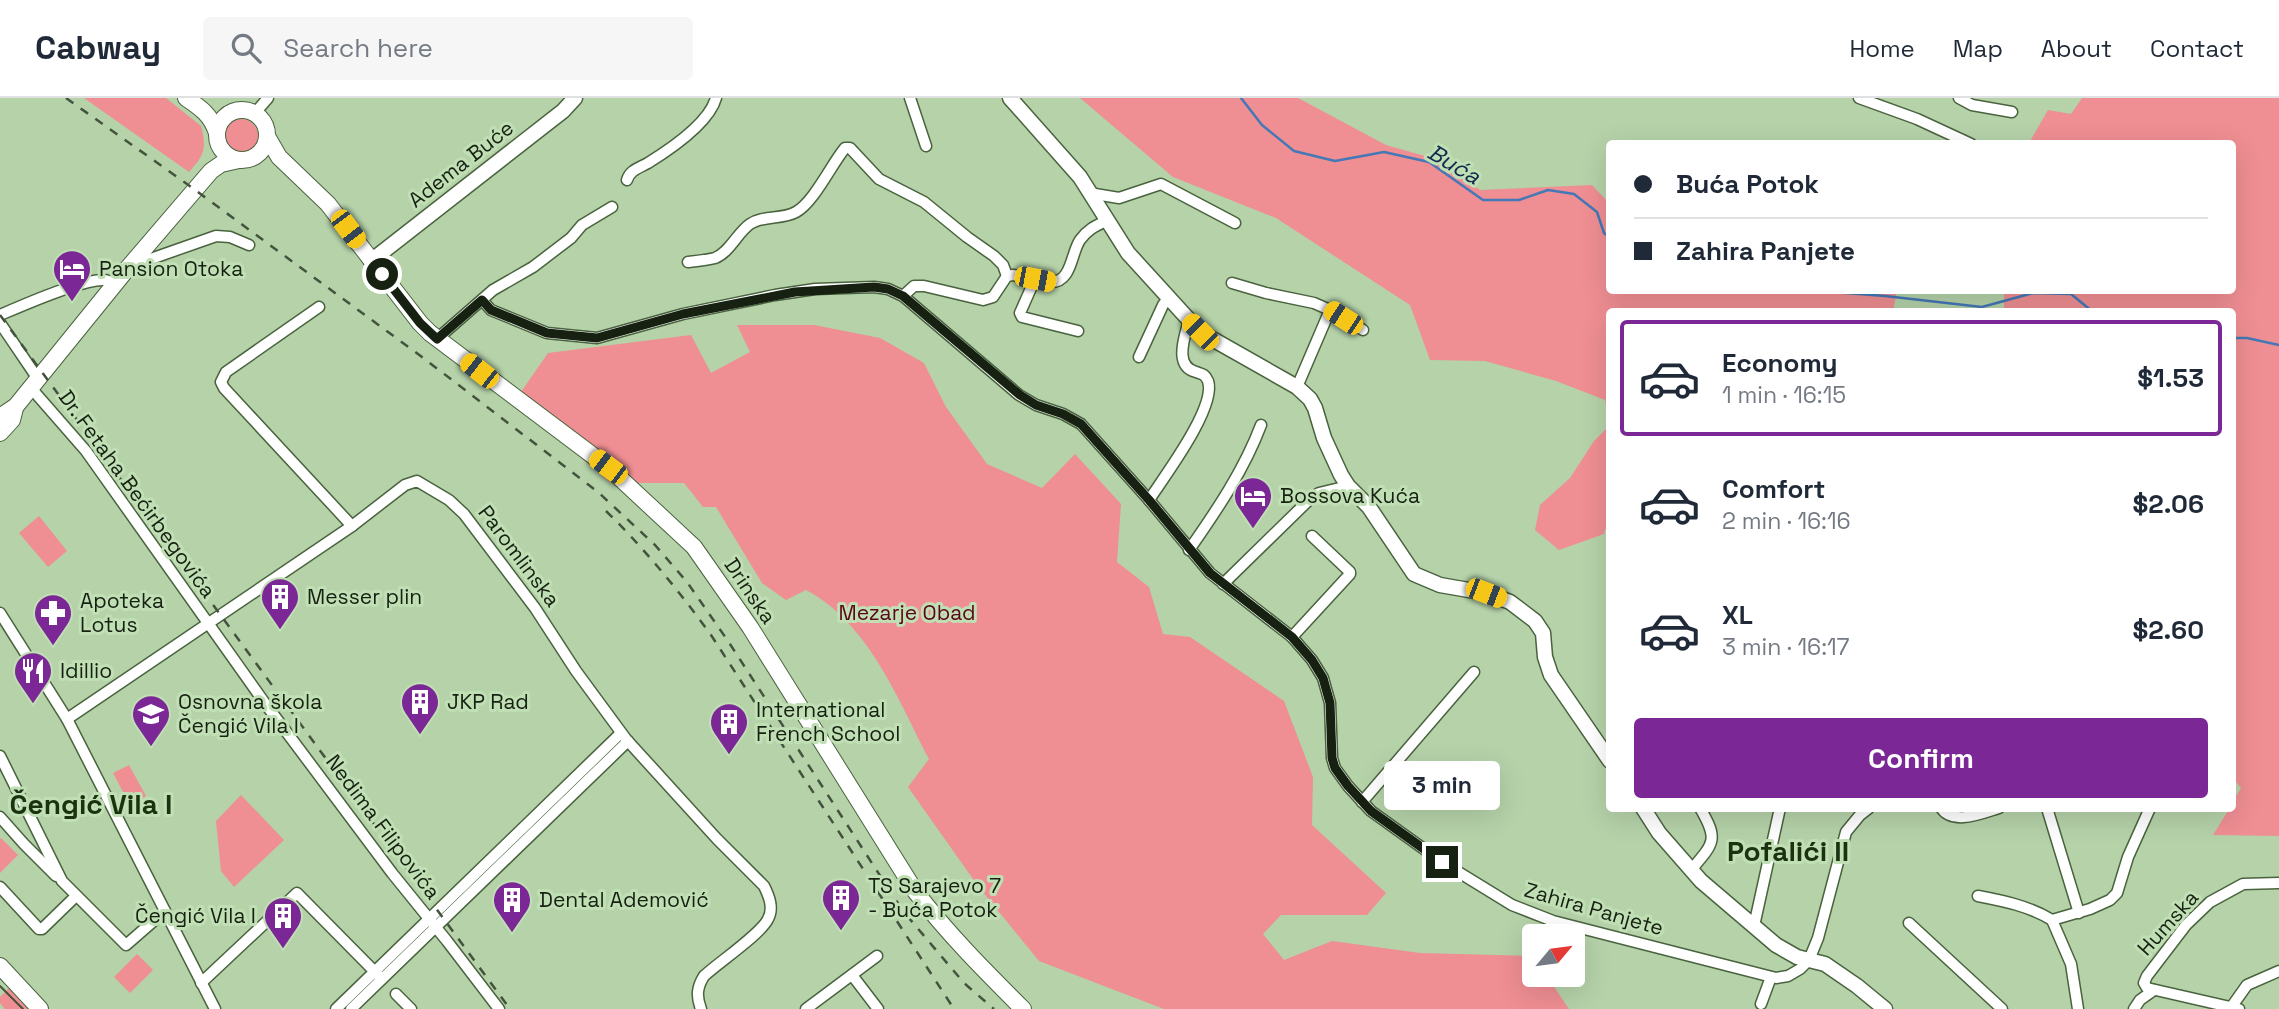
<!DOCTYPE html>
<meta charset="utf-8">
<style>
body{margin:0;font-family:"Space Grotesk",sans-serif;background:#f6f6f7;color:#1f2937;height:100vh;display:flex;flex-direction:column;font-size:26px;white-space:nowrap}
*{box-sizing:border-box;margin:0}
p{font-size:23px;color:#747a83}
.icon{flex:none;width:38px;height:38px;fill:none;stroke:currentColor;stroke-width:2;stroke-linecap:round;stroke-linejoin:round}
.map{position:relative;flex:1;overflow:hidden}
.drawer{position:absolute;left:1606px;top:210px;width:630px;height:504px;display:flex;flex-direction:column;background:#fff;border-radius:7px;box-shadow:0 7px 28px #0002}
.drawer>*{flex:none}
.hud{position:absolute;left:1606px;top:42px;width:630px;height:154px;border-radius:7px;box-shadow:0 7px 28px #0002;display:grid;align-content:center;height:154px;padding:0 28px;background:#fff}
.needle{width:46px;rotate:61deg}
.controls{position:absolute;left:1522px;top:826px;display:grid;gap:14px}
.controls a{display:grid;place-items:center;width:63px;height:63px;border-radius:7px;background:#fff;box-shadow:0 7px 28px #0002;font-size:35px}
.end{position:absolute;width:32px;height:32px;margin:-16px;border:9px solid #172112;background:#fff;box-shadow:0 0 0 4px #fff}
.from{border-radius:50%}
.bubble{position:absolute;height:49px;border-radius:7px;background:#fff;box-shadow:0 7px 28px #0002;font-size:23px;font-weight:700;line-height:49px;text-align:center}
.car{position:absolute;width:21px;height:42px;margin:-21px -10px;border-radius:9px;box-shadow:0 0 5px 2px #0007;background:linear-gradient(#f5c518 24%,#345 0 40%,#f5c518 0 76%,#345 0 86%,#f5c518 0)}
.hud b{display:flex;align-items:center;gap:24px;height:66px;font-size:26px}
.hud b+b{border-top:2px solid #e0e1e3}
.hud i{width:18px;height:18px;background:#1f2937}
ul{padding:12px 0 0;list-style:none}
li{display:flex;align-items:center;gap:21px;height:116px;margin:0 14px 10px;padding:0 14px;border:4px solid transparent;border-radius:7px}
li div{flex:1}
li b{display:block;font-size:26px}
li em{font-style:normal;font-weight:700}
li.active{border-color:#7b2796}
li>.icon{width:63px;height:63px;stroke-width:1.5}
.action{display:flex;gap:14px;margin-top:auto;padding:14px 28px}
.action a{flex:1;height:80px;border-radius:7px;background:#7b2796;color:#fff;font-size:28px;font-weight:700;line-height:80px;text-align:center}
header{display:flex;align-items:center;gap:42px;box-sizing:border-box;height:98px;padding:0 35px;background:#fff;border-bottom:2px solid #e0e1e3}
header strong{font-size:33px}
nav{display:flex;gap:38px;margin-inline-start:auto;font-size:24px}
.search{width:490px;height:63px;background:#f6f6f7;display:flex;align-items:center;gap:18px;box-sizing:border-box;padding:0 24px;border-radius:7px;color:#747a83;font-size:26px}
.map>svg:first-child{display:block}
.green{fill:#ef8e93}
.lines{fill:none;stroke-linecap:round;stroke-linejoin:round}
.stream{stroke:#4478b6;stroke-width:2.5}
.minor-casing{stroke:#49633e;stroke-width:13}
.tertiary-casing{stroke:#49633e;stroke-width:17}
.secondary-casing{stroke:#49633e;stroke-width:18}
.minor{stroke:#fff;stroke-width:10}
.tertiary{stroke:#fff;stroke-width:14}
.secondary{stroke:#fff;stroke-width:16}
.tram{stroke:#44533d;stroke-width:2}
.rail{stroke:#44533d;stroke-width:2.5;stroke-dasharray:9 9;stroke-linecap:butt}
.route{stroke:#172112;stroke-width:9}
.labels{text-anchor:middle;stroke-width:6;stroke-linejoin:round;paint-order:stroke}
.street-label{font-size:21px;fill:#172112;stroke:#c1dfb5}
.poi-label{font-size:21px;fill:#172112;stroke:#c1dfb5;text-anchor:start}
.park-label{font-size:21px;fill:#5a0719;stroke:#c1dfb5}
.water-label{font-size:23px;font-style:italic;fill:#0e2a4e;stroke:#c1dfb5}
.district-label{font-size:28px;font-weight:bold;fill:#1b3210;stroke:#c1dfb5}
</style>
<header>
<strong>Cabway</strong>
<div class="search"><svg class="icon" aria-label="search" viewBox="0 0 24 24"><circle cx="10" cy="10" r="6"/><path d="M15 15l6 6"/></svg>Search here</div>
<nav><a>Home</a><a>Map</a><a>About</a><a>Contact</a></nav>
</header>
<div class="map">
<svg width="2279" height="911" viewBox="0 0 2279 911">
<rect width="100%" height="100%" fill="#b5d2a9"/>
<!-- green -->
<g class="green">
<path d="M84 0H166L201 28C207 51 204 57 189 74Z"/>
<polygon points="1080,0 1298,0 1386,47 1432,60 1480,92 1592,87 1610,106 1610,192 1897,193 1893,213 1610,214 1610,417 1604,436 1559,452 1535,432 1540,407 1570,380 1594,343 1610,327 1605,302 1556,283 1485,263 1430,262 1410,207 1276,120 1173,79"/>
<polygon points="2082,0 2279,0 2279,738 2213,737 2229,711 2233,710 2233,703 2241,690 2233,680 2233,214 2004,213 2004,193 2233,192 2233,46 2029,45 2048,12 2071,16"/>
<circle cx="241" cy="38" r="17"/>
<path d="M737 227H814L880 240 924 265 946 309 987 366 1042 390 1075 356 1121 406 1117 464 1149 489 1163 536 1190 539 1284 603 1313 679 1312 727 1386 795 1367 817H1281L1263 836 1284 862 1332 843 1420 855 1534 858 1535 877H1546L1569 911H1164L1039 863 978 788 908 689 929 661C898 602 869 525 806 492L786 502 762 485 716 409H703L684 385H611L514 304 548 255 691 237 711 275 750 254Z"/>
<polygon points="39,418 67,453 48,469 19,435"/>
<polygon points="129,667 146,698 130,707 113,675"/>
<polygon points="241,697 284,742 234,789 221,773 216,723"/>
<polygon points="1,740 18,757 0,775 0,741"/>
<polygon points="137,856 153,872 130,895 114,879"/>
<polygon points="10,889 30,911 5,911 0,905 0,899"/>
</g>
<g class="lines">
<!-- stream -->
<g class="stream">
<polyline points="1241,0 1262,27 1294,53 1335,63 1384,54 1429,64 1483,102 1519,102 1548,92 1574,96 1597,114 1604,135 1610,140"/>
<polyline points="1807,192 1885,198 1982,209 2033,195 2071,196 2093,214"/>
<polyline points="2233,240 2247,240 2279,247"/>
</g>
<defs>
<g id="minor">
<polyline points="910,0 926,48"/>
<polyline points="1859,0 1917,21 1971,46"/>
<polyline points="1959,0 1972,7 2012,14"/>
<polyline points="255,15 268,0"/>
<path d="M627 82C630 72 639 70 648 65 669 52 709 25 716 0"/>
<polyline points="1089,95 1119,100 1161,86 1235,125"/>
<polyline points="137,160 145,163 216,138 230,139 249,147"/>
<path d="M688 164C697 163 707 162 715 160 730 154 737 135 750 126 763 117 782 122 796 114 814 104 831 67 845 50H850L879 81 924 104 967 139 994 158 1003 167 1007 178"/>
<polyline points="1035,181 1020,215 1022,219 1078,233"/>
<polyline points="1232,185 1266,195 1314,205 1330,212 1297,289"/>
<path d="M903 198 914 188H924L983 202 993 199 1007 178 1013 177C1025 179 1039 184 1051 184 1072 184 1071 155 1080 142 1087 132 1095 128 1106 123"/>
<polyline points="482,202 491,212 547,235 597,240 683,216 775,197 815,191 874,189 888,191 903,198 1019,297 1036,307 1063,316 1081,326 1149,402 1210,475 1292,539 1312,562 1323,580 1330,605 1332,660 1335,670 1348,688 1371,713 1442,764 1512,807 1553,823 1776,880 1788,878 1800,871 1809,862 1818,840 1846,734 1860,717 1869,710"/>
<polyline points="319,209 226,274 221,284 224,290 352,428"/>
<polyline points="1330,212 1363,232"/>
<path d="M0 217C21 208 84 180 105 182 107 182 113 185 116 186"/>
<polyline points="0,225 38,281"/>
<polyline points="437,241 493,192 533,169 571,140 582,127 612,109"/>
<polyline points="1139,259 1163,207 1169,199"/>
<polyline points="31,290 86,353 264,604 392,775 447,843 499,911"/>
<path d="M1149 402C1164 379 1217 309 1208 283 1205 276 1202 276 1196 274 1173 268 1185 238 1189 222"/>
<path d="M1189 452C1217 412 1244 372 1261 327"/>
<polyline points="1223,486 1311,400 1319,395 1348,388"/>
<polyline points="0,515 67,621 215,911"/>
<polyline points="1292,539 1350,476 1350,474 1312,438"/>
<path d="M67 621 352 428 405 387 417 383 449 402 464 416 535 510 576 573 626 641 717 741 764 788C769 798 774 810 768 821 761 836 719 864 704 878 697 889 696 898 701 911"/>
<polyline points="0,658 62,783 126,847 165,813"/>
<polyline points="1362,704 1474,574"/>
<path d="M1941 710C1953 728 1982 715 1999 710"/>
<polyline points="2047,710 2079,815"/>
<polyline points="0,719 24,746 56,778"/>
<path d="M1691 772C1714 745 1719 742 1700 710"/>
<polyline points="0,789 39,831 42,831 76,798"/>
<path d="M1978 798C2004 803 2029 808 2052 822L2090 811 2110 802 2117 795 2128 759 2150 710"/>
<polyline points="2052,822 2071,866 2078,911"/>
<polyline points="1909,825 2002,911"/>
<polyline points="1754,828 1780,710"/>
<polyline points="852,877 878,911"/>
<polyline points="201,885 297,795 379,878"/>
<polyline points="396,896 411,911"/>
<polyline points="1761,906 1771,879"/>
<polyline points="336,911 621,635"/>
<polyline points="351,911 628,643"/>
<polyline points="806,911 877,858"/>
<polyline points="2134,911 2140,902 2154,892"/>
<polyline points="2230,911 2247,887 2279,873"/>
<polyline points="2239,911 2147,890 2144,885 2147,878 2186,827 2210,804 2243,786 2279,785"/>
</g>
<g id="tertiary">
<polyline points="1010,0 1080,79 1128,155 1200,234 1297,289 1310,301 1315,310 1324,340 1341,377 1348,388 1369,409 1414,476 1440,487 1486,495 1510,504 1535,523 1543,535 1545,559 1551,577 1610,663"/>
<polyline points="371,163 563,13 575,0"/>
<polyline points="1643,710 1659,735 1701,783 1776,847 1797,859 1825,866 1857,888 1885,911"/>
</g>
<g id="secondary">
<path d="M186 0C201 10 211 17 217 35"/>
<circle cx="242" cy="37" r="25"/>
<path d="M268 40 279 59 328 106 420 225 430 235 608 369 694 449 750 529 915 793C948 836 985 873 1023 911"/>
<polyline points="0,319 16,308 127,171 211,73 221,66 239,62"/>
<polyline points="0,335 12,322 15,310"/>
<polyline points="0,868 40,911"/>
</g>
</defs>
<!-- minor casing -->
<use href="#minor" class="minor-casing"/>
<!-- tertiary casing -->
<use href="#tertiary" class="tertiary-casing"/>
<!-- secondary casing -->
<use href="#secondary" class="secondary-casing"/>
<!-- minor -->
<use href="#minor" class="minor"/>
<!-- tertiary -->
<use href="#tertiary" class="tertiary"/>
<!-- secondary -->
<use href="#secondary" class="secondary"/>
<!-- tram -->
<polyline class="tram" points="0,888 23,911"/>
<!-- rail -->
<g class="rail">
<polyline points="66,0 187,86 422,259 598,394 655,447 687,484 728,543 903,813 964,885 994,911"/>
<polyline points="0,217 510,911"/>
<path d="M606 413C645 451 679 493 711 537L954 911"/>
</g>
</g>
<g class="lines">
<!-- route -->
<polyline class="route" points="382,176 420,225 437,241 482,202 491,212 547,235 597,240 683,216 795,194 874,189 888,191 903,198 1020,297 1036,307 1063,316 1081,326 1149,402 1210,475 1292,539 1312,562 1323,580 1330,605 1332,660 1335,670 1348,688 1371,713 1442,764"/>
</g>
<!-- icons -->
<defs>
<symbol id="hotel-pin" viewBox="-11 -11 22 30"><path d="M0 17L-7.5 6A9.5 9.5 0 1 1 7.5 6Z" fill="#7b2796" stroke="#c1dfb5"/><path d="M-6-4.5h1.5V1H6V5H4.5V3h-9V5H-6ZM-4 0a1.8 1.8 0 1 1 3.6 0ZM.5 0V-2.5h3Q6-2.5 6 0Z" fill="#fff"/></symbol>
<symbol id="building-pin" viewBox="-11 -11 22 30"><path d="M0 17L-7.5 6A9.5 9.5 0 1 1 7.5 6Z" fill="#7b2796" stroke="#c1dfb5"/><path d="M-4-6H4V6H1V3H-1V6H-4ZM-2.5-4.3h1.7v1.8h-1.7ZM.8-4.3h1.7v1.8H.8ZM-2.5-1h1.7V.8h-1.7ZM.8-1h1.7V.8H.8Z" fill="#fff"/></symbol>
<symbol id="pharmacy-pin" viewBox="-11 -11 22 30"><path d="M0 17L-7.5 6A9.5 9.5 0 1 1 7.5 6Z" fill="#7b2796" stroke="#c1dfb5"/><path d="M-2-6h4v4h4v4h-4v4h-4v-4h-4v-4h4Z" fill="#fff"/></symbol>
<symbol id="restaurant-pin" viewBox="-11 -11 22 30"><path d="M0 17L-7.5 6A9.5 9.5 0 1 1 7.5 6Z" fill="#7b2796" stroke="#c1dfb5"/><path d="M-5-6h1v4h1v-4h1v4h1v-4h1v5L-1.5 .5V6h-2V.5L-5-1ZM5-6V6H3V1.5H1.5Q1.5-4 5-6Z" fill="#fff"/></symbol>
<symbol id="school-pin" viewBox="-11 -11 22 30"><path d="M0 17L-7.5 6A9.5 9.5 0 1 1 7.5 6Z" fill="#7b2796" stroke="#c1dfb5"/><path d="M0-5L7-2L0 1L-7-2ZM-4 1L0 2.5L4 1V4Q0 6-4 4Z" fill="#fff"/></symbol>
</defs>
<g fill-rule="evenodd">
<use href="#hotel-pin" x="50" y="149" width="44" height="60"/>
<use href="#hotel-pin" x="1231" y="376" width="44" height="60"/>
<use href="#building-pin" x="258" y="477" width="44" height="60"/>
<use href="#pharmacy-pin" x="31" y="493" width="44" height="60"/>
<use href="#restaurant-pin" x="11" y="551" width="44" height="60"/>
<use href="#building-pin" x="398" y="582" width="44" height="60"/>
<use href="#school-pin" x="129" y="594" width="44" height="60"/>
<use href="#building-pin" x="707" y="602" width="44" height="60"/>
<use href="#building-pin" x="819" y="778" width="44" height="60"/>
<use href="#building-pin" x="490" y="780" width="44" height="60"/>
<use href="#building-pin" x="261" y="796" width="44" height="60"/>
</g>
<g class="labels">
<!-- street labels -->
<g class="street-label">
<text transform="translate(461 66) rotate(-38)" y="7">Adema Buće</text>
<text transform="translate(137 396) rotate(54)" y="7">Dr. Fetaha Bećirbegovića</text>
<text transform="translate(519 458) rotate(53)" y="7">Paromlinska</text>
<text transform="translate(750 493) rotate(56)" y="7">Drinska</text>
<text transform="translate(383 729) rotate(53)" y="7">Nedima Filipovića</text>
<text transform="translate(1594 811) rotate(16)" y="7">Zahira Panjete</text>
<text transform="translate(2168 825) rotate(-48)" y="7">Humska</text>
</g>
<!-- poi labels -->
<g class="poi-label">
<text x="99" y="178">Pansion Otoka</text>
<text x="1280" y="405">Bossova Kuća</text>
<text x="307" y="506">Messer plin</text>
<text x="80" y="510">Apoteka<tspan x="80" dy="24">Lotus</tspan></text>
<text x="60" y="580">Idillio</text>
<text x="178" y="611">Osnovna škola<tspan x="178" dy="24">Čengić Vila I</tspan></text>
<text x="447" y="611">JKP Rad</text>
<text x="756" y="619">International<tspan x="756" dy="24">French School</tspan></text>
<text x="868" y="795">TS Sarajevo 7<tspan x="868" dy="24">- Buća Potok</tspan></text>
<text x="539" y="809">Dental Ademović</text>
<text x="256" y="825" text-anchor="end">Čengić Vila I</text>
</g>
<!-- park labels -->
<g class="park-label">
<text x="907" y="522">Mezarje Obad</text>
</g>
<!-- water labels -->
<g class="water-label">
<text transform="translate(1454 66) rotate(30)" y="8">Buća</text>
</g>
<!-- district labels -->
<g class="district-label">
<text x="91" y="716">Čengić Vila I</text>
<text x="1788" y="763">Pofalići II</text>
</g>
</g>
</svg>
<div class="controls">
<a><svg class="needle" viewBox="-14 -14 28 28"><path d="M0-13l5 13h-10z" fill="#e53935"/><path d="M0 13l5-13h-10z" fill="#747a83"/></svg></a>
</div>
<i class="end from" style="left:382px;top:176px"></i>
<i class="end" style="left:1442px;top:764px"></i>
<div class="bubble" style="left:1384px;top:663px;width:116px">3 min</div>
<i class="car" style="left:348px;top:131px;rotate:143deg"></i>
<i class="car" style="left:1035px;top:181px;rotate:101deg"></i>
<i class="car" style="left:1343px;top:220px;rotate:303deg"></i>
<i class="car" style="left:1200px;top:234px;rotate:315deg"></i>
<i class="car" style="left:479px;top:273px;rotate:308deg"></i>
<i class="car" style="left:608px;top:369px;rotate:307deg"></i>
<i class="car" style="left:1486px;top:495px;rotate:111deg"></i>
<div class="hud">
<b><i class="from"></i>Buća Potok</b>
<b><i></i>Zahira Panjete</b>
</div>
<section class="drawer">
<ul>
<li class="active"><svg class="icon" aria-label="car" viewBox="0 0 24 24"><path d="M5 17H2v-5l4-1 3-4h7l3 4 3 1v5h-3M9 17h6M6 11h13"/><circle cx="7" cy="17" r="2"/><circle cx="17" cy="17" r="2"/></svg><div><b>Economy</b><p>1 min · 16:15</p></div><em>$1.53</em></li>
<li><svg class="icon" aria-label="car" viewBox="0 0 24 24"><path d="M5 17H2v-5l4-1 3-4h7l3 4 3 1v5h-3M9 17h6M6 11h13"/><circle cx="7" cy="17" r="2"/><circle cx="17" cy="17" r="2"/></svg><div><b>Comfort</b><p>2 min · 16:16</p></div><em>$2.06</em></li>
<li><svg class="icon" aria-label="car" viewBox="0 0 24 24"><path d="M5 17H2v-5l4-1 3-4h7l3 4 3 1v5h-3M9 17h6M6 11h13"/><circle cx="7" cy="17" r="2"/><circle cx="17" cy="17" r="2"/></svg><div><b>XL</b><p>3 min · 16:17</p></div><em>$2.60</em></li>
</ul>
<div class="action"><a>Confirm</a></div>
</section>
</div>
